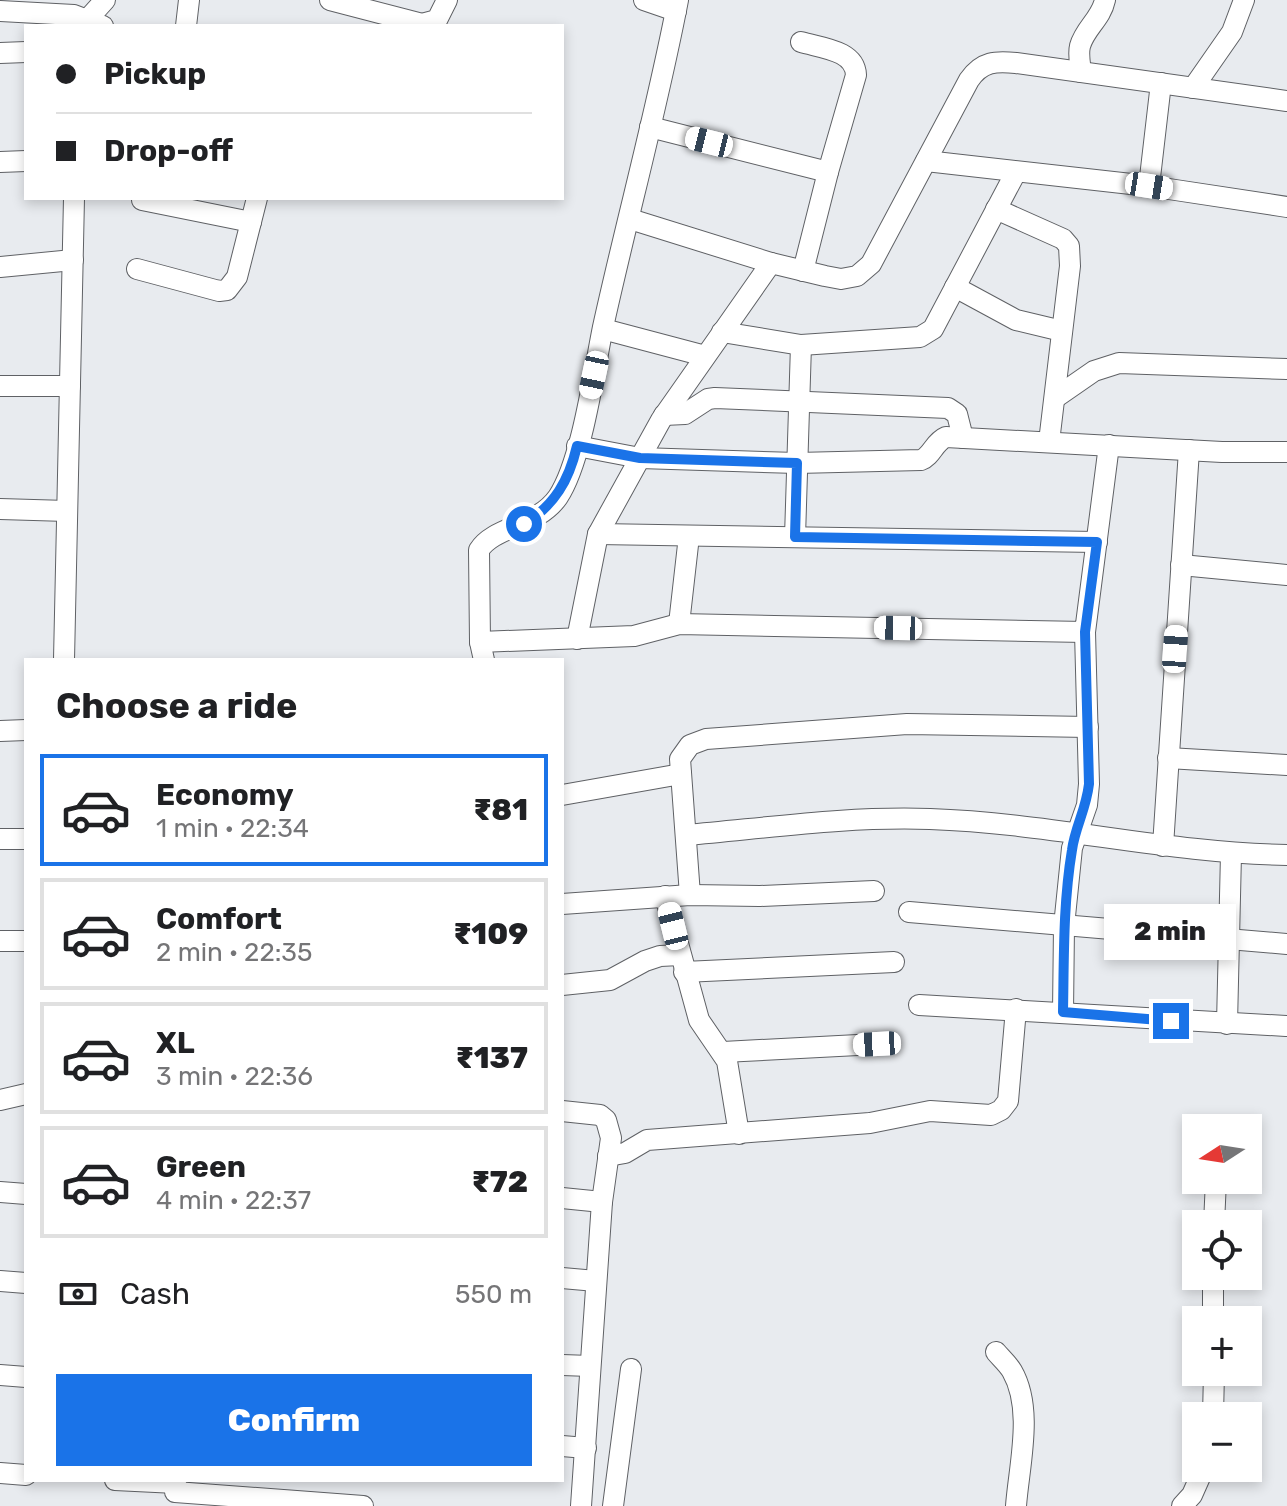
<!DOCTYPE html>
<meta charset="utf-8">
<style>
body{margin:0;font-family:Rubik,sans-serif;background:#f2f2f2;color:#202124;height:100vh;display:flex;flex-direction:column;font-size:30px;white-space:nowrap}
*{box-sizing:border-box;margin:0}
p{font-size:26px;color:#757577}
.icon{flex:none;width:44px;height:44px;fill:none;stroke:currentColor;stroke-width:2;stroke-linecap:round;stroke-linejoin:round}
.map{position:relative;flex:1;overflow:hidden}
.side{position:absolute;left:24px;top:658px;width:540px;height:824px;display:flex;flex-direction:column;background:#fff;border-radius:0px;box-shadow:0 4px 12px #0003}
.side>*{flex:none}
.hud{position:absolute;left:24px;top:24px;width:540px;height:176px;border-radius:0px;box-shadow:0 4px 12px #0003;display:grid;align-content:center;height:176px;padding:0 32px;background:#fff}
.needle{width:52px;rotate:258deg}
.buttons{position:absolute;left:1182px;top:1114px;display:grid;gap:16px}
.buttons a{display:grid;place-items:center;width:80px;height:80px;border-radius:0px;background:#fff;box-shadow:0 4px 12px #0003;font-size:40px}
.end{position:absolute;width:36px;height:36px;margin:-18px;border:10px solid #1a73e8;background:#fff;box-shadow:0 0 0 4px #fff}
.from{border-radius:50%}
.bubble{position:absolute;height:56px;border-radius:0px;background:#fff;box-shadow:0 4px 12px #0003;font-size:26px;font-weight:800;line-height:56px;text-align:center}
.car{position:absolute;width:24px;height:48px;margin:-24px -12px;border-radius:10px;box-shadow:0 0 6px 2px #0007;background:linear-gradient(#fff 24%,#345 0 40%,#fff 0 76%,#345 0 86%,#fff 0)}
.hud b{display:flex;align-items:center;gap:28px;height:76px;font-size:30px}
.hud b+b{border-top:2px solid #e0e0e0}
.hud i{width:20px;height:20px;background:#202124}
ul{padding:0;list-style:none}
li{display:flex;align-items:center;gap:24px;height:112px;margin:0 16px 12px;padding:0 16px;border:4px solid #e0e0e0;border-radius:0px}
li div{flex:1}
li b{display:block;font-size:30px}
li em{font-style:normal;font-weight:800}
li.active{border-color:#1a73e8}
li>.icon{width:72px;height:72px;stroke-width:1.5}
h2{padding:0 32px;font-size:36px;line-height:96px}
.pay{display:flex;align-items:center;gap:20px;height:88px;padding:0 32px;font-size:30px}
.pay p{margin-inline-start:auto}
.action{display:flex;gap:16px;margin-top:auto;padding:16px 32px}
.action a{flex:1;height:92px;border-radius:0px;background:#1a73e8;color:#fff;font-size:32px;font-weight:800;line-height:92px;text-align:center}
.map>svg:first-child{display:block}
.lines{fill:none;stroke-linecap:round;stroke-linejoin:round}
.minor-casing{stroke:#5f6165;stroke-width:22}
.minor{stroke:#fff;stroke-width:20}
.route{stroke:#1a73e8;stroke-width:10}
</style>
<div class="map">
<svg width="1287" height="1506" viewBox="0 0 1287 1506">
<rect width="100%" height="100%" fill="#e8ebef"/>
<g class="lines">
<defs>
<g id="minor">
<polyline points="330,0 422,24 437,20 447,0"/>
<polyline points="644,0 676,11"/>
<polyline points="0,11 74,15 103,26"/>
<polyline points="87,20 105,0"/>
<polyline points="186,26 189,0"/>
<path d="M801 42C821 48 855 50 856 75L828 172 803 271"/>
<polyline points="0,53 26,52"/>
<path d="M1081 72C1080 64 1078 54 1080 46 1085 28 1101 19 1105 0"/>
<polyline points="1193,88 1232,32 1244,0"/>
<polyline points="650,127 828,172"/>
<polyline points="926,161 1149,186 1287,207"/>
<polyline points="0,162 26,161"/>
<polyline points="1149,186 1161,83"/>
<polyline points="142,200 251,222"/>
<polyline points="996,209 1063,239 1069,246 1070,266 1049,442"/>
<path d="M630 219 771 263 825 276 841 279 857 276 871 264 969 80C982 61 996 61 1016 63L1287 101"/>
<polyline points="0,267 73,260"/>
<polyline points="137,269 219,291 227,290 237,277 257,198"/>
<polyline points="955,287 1016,320 1062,331"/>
<polyline points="603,329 705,356"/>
<polyline points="722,332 801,345 920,337 933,329 1016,172"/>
<polyline points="0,386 70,386"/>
<polyline points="1055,398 1094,371 1119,363 1287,369"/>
<polyline points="664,415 685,414 708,399 715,398 948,408 957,414 963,438"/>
<path d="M577 446 640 458 797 463 921 460C932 456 934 442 946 437L1222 452H1287"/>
<polyline points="0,509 67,511"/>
<polyline points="598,534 1097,542"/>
<polyline points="795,537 801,345"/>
<polyline points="1181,565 1287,575"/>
<polyline points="679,624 689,536"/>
<polyline points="577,639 598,534 661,420 771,263"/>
<polyline points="480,642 634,636 679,624 1085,632 1109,445"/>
<polyline points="64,660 74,198"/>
<path d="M484 660 480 642 479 550C494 526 537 527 558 497 582 461 594 371 603 327 627 218 657 110 678 0"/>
<polyline points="0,731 26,730"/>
<polyline points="1168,758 1287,765"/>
<polyline points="562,795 681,774"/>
<path d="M687 835C767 828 849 816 930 819 1050 823 1167 853 1287 855"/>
<polyline points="0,839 26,839"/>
<polyline points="1163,846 1189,450"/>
<polyline points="690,895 680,759 690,745 706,739 907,724 1088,727"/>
<polyline points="665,896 699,1020 727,1061 739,1134"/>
<polyline points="562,904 690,895 760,896 874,891"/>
<polyline points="909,912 1287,944"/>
<polyline points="0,941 26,941"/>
<polyline points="684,972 894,962"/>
<polyline points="562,985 610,980 645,961 660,956 680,955"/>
<polyline points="919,1005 1286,1026"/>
<polyline points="1063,1012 1064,926 1072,848 1087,805 1089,784 1085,632"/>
<polyline points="1227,1024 1231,854"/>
<polyline points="723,1052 877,1044"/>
<polyline points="0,1100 26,1094"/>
<polyline points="562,1111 600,1115 606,1120 611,1138 602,1202 581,1506"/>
<polyline points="608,1156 625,1153 647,1140 870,1123 930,1111 991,1115 1001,1110 1008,1101 1016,1009"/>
<polyline points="0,1192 26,1194"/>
<polyline points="562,1198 602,1202"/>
<polyline points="1214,1224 1216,1180"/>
<polyline points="1213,1276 1213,1320"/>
<polyline points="562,1278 596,1281"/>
<polyline points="0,1281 26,1283"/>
<path d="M996 1352C1001 1358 1008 1364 1012 1371 1034 1409 1019 1465 1016 1506"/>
<polyline points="562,1365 590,1366"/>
<polyline points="0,1375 26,1377"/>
<polyline points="1213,1416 1214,1372"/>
<polyline points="562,1446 586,1448"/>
<polyline points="0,1473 26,1475"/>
<polyline points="115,1480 176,1483"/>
<polyline points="175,1492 363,1506"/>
<polyline points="613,1506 631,1369"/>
<polyline points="1182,1506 1192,1495 1204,1468"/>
</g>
</defs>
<!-- minor casing -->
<use href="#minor" class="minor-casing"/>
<!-- minor -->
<use href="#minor" class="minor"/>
</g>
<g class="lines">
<!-- route -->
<path class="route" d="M524 524C555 505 569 480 577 446L640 458 797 463 795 537 1097 542 1085 632 1089 784C1086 810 1075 827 1072 850 1063 904 1064 958 1063 1012L1171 1021"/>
</g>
</svg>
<div class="buttons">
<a><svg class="needle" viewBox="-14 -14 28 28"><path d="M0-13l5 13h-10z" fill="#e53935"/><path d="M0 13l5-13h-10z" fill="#757577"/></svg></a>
<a><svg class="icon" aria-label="locate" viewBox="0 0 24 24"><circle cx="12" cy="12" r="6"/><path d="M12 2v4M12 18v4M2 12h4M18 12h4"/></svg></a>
<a>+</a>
<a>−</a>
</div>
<i class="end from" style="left:524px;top:524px"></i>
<i class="end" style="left:1171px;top:1021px"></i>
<div class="bubble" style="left:1104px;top:904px;width:132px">2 min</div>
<i class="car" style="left:709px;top:142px;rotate:284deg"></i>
<i class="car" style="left:1149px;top:186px;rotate:99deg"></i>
<i class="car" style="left:594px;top:375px;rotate:192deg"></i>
<i class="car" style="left:898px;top:628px;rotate:271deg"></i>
<i class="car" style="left:1175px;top:649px;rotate:4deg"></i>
<i class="car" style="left:673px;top:926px;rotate:346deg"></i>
<i class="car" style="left:877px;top:1044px;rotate:267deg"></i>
<div class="hud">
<b><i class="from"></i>Pickup</b>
<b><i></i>Drop-off</b>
</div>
<section class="side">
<h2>Choose a ride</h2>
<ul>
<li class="active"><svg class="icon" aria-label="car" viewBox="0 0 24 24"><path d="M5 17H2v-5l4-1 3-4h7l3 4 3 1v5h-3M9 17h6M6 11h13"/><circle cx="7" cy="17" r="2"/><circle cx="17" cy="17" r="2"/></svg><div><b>Economy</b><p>1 min · 22:34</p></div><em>₹81</em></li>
<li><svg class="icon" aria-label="car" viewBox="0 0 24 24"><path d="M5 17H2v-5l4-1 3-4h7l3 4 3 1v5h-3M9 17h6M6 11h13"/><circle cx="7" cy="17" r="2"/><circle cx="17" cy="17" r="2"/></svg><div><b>Comfort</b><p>2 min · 22:35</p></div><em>₹109</em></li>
<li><svg class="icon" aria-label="car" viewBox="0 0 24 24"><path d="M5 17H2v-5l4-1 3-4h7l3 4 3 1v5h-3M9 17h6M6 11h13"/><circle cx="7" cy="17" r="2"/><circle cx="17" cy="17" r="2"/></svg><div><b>XL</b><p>3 min · 22:36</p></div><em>₹137</em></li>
<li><svg class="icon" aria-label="car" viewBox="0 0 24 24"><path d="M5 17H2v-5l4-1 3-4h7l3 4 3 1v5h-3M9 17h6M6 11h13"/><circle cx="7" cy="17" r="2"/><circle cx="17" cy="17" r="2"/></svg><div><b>Green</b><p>4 min · 22:37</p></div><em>₹72</em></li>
</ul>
<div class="pay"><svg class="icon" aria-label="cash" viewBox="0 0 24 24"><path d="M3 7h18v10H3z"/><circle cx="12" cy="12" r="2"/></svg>Cash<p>550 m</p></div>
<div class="action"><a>Confirm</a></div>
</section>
</div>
